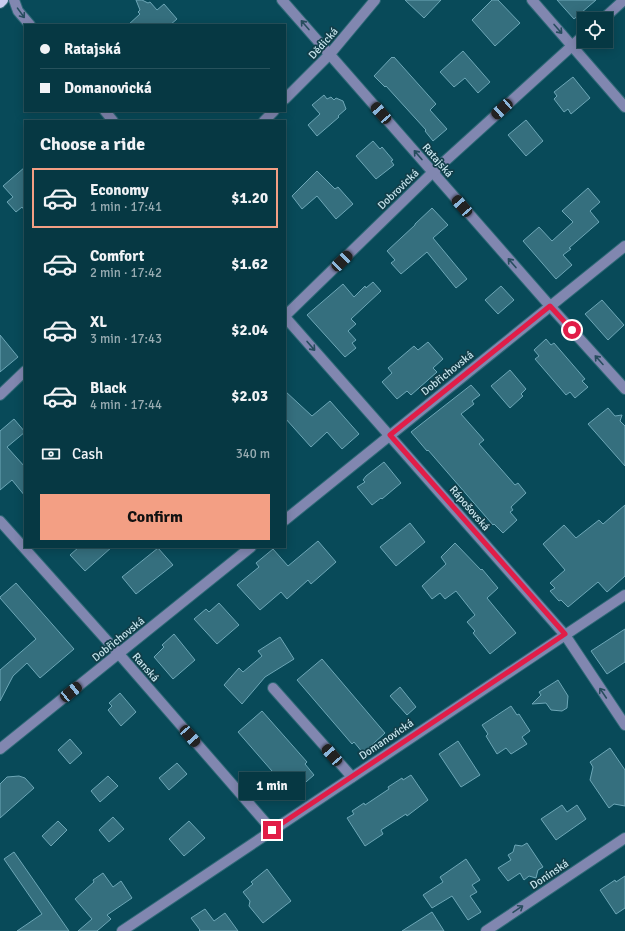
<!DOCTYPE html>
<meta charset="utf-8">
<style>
body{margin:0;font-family:Signika,sans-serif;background:#14434e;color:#f1f3f6;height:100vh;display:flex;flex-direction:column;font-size:15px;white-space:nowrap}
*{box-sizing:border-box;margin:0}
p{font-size:13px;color:#98acb2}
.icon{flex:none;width:22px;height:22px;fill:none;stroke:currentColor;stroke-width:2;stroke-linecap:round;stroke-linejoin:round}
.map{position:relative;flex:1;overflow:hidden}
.side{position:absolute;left:24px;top:120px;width:262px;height:428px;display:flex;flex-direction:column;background:#063843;border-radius:0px;box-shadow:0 2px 10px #0003,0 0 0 1px #27525c}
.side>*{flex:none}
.guide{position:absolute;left:24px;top:24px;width:262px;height:88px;border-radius:0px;box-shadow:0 2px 10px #0003,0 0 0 1px #27525c;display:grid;align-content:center;height:88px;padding:0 16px;background:#063843}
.buttons{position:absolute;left:577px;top:12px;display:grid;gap:8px}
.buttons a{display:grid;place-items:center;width:36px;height:36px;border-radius:0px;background:#063843;box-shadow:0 2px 10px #0003,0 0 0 1px #27525c;font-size:20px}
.end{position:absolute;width:18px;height:18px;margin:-9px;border:5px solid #e11d48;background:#fff;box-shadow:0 0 0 2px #fff}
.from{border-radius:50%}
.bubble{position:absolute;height:28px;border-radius:0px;background:#063843;box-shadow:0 2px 10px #0003,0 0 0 1px #27525c;font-size:13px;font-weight:800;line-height:28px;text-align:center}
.car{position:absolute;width:12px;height:24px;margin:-12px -6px;border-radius:5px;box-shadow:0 0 3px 1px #0007;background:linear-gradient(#222 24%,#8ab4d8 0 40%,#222 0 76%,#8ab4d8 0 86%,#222 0)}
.guide b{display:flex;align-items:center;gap:14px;height:38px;font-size:15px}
.guide b+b{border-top:1px solid #27525c}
.guide i{width:10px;height:10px;background:#f1f3f6}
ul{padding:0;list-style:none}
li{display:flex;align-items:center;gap:12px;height:60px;margin:0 8px 6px;padding:0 8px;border:2px solid transparent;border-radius:0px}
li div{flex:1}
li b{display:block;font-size:15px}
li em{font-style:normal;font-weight:800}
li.selected{border-color:#f39f84}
li>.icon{width:36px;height:36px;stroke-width:1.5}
h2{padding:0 16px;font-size:18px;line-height:48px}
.pay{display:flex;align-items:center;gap:10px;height:44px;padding:0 16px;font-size:15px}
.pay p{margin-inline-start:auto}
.action{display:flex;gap:8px;margin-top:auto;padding:8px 16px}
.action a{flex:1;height:46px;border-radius:0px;background:#f39f84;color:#111;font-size:16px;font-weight:800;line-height:46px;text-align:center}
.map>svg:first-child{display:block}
.building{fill:#356f7e;stroke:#6da7b7}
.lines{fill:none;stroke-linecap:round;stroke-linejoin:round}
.minor-casing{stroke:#2e6977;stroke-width:12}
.major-casing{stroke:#2e6977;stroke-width:12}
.minor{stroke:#8187b0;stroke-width:10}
.major{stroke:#c9cef0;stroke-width:10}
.oneway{stroke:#274d5e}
.route{stroke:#e11d48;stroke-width:5}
.labels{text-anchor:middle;stroke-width:3.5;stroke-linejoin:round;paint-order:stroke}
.street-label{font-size:11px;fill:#c8e5ed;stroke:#113e49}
</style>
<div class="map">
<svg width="625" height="931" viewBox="0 0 625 931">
<rect width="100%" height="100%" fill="#084a59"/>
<!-- building -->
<g class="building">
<polygon points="136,0 142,0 148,3 150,2 157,10 164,4 177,19 170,25 128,25 140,14 138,12 140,10"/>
<polygon points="405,0 441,0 424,18"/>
<polygon points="492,0 498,0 520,23 495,46 472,20"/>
<polygon points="557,0 596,0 574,19"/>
<polygon points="463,51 490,82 478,93 465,78 454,87 440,72"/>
<polygon points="392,57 393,58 394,57 436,104 430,110 447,129 433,141 425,131 426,130 386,86 385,87 374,76"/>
<polygon points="573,77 590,98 571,114 568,109 564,112 554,99 557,96 554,92"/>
<polygon points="324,95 327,99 331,97 334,100 336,98 343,101 346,109 338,116 339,117 317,136 308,125 320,114 312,105"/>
<polygon points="526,120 543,141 526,156 508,135"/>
<polygon points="373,141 380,149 382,147 393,160 391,161 394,165 376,179 356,156"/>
<polygon points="25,167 25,211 22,207 16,212 7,202 13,197 3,186"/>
<polygon points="317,171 335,189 338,187 353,204 336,219 317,196 302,209 292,196"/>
<polygon points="588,188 600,202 590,211 599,222 569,248 571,249 563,255 572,265 556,279 523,241 539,227 552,241 573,222 562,211"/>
<polygon points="432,208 448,225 433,238 467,279 456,288 427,252 401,274 391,263 395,260 387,251 415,225 415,224"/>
<polygon points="373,282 381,291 351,319 356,324 348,331 356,340 352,343 356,348 345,357 307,315 343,284 354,297 365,286 366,288"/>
<polygon points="501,286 514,300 498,314 485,300"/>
<polygon points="602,300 624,325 608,340 585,314"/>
<polygon points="0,335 18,357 0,372"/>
<polygon points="546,339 551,345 554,343 585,379 582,381 588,387 575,398 570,392 566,395 535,359 539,356 534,350"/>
<polygon points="428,342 443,359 433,368 437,372 411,395 407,391 397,399 382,382 392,373 388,368 414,346 418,350"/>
<polygon points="510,370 526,389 521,394 523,396 510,408 491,386"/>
<polygon points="471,385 480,395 472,401 474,404 461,414 484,440 479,444 515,485 518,483 526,493 511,507 513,510 510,512 517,520 503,533 494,524 493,525 428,450 427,451 411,432"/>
<polygon points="285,391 312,416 330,401 359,434 342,449 327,432 311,447 285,418"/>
<polygon points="608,408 615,416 622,415 620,421 625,426 625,466 588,424"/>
<polygon points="14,419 25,432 7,447 25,467 25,496 12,480 0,490 0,431"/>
<polygon points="384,462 401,483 382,499 381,498 372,505 357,487 365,482 363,480 366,476"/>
<polygon points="625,505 625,576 607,592 598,582 568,607 561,600 559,601 550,591 555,588 550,583 565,570 543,544 564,525 576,538 599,520 603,524"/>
<polygon points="410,523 425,542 396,566 380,547"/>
<polygon points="318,541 336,562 311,584 308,580 287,599 281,592 260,610 237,585 259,567 256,563 273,549 288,566"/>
<polygon points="455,543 481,570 482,569 498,588 487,598 516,633 490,654 473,633 475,631 467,622 475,615 456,591 445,599 440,593 432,599 422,586 446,564 441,557"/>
<polygon points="79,547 112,547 85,571 70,555"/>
<polygon points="158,548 173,565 136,594 122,577"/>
<polygon points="16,583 74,649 40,678 27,663 13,676 0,701 0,670 36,639 0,598 0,597"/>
<polygon points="219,603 239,625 217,644 194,619 206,609 209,612"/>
<polygon points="625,629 625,662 607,674 591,651"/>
<polygon points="174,634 195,660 173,679 154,657 164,647 162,645"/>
<polygon points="280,637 294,659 265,677 242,704 224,685 239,668 243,672 262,656 258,651"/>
<polygon points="322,659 385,733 363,753 354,742 352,744 297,680"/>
<polygon points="558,680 568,696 567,708 562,711 551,710 546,703 532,704 541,695 539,692"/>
<polygon points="400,687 416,707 407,715 390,696"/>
<polygon points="120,693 136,712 121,726 108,710 112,706 109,703"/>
<polygon points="511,706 517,715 519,714 530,731 522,737 527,744 511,754 506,748 497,754 486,736 488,734 482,725"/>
<polygon points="262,711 307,762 305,764 314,775 292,794 238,732"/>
<polygon points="70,739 82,753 70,764 58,750"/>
<polygon points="458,741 480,775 461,787 439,754"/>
<polygon points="610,748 625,770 625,806 614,804 609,808 590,780 593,767 590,762"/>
<polygon points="177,763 187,774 169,790 159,778"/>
<polygon points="411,775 428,800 407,816 406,814 381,830 383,834 365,846 347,818 354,814 352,811 364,803 365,805 389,789 388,787 402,778 403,780"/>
<polygon points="19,776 25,778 34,788 0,818 0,784 7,777"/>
<polygon points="108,776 118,786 100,802 91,791"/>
<polygon points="562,805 567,812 577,805 586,819 556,840 541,819"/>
<polygon points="113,817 124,829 109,842 99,830"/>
<polygon points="58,821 67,830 51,846 42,836"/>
<polygon points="189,821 205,838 184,856 169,839"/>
<polygon points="527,843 543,867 538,870 536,878 529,876 524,880 520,873 508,881 498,868 511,860 508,855 513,852 515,845 522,846"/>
<polygon points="14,852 69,931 17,931 42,914 4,859"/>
<polygon points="466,859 480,880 472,885 477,892 470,896 481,912 468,920 452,896 432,908 423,895 443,882 440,877"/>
<polygon points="267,869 291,901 263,923 249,906 250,901 243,892 253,884 251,882"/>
<polygon points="103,873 113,887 121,881 132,898 107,915 111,919 97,931 78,931 92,919 75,899 94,882 93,880"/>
<polygon points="625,876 625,908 616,914 600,890 615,880 616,882"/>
<polygon points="205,909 214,921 225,913 238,931 199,931 200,930 191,918"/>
<polygon points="432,912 444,931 402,931"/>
</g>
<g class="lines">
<defs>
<g id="minor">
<polyline points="14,0 18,11 30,25"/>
<polyline points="282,0 550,306 625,389"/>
<polyline points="532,0 625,107"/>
<polyline points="603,19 624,0"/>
<polyline points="285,99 330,54 375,0"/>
<polyline points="105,111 113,121"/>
<polyline points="264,121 274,111"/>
<polyline points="285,316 433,172 584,35"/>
<polyline points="285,317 565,635 625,725"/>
<polyline points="0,395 25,371"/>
<polyline points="285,520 625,246"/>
<polyline points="0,521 119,654 272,830"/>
<polyline points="273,688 352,777"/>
<polyline points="0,749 251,547"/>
<polyline points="122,931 625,595"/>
<polyline points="486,931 625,838"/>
</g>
<polyline id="major" points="0,3 3,0"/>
</defs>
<!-- minor casing -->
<use href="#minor" class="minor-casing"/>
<!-- major casing -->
<use href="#major" class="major-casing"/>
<!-- minor -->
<use href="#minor" class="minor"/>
<!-- major -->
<use href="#major" class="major"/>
</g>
<!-- one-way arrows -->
<defs><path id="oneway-shaft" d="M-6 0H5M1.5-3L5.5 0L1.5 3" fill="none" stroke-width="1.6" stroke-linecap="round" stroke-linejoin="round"/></defs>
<g class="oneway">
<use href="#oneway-shaft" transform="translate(21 13) rotate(54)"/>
<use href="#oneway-shaft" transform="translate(305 25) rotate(-131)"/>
<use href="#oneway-shaft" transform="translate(558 29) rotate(49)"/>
<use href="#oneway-shaft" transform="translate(418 155) rotate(-131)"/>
<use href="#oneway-shaft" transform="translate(512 263) rotate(-131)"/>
<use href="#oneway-shaft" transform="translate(311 346) rotate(49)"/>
<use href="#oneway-shaft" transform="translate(599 360) rotate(-132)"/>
<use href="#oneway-shaft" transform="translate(603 693) rotate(-124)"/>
<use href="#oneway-shaft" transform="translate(518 909) rotate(-34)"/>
</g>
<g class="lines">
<!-- route -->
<polyline class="route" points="272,830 565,634 390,435 550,306 572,330"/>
</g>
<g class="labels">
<!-- street labels -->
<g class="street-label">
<text transform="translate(323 43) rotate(-48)" y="4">Dědická</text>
<text transform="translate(438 160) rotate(49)" y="4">Ratajská</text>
<text transform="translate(398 189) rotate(-44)" y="4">Dobrovická</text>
<text transform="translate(447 373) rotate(-39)" y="4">Dobřichovská</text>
<text transform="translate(470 508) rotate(49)" y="4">Rápošovská</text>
<text transform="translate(118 639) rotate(-39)" y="4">Dobřichovská</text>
<text transform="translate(146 667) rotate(49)" y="4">Ranská</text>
<text transform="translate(386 739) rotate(-34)" y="4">Domanovická</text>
<text transform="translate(549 874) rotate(-34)" y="4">Donínská</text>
</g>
</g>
</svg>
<div class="buttons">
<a><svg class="icon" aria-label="locate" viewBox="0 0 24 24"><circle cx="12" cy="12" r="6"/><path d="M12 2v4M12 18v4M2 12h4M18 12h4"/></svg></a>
</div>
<i class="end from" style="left:572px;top:330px"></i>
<i class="end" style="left:272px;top:830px"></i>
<div class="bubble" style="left:239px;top:772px;width:66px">1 min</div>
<i class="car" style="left:502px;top:109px;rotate:228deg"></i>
<i class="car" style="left:381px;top:113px;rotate:319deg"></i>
<i class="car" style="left:462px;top:206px;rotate:319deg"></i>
<i class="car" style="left:342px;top:261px;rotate:46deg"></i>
<i class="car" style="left:71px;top:692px;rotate:51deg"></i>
<i class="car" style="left:190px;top:736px;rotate:139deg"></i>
<i class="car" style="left:332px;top:755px;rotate:319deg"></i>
<div class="guide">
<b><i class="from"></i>Ratajská</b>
<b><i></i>Domanovická</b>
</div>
<section class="side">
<h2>Choose a ride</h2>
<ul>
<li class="selected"><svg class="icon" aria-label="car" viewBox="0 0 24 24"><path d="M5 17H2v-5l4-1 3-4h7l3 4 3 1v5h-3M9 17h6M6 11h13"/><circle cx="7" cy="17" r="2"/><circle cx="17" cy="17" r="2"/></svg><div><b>Economy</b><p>1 min · 17:41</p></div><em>$1.20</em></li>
<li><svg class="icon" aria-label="car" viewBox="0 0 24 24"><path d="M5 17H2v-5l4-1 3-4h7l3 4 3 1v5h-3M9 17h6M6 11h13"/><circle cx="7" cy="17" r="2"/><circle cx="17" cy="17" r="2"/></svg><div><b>Comfort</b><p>2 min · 17:42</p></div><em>$1.62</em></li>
<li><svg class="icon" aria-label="car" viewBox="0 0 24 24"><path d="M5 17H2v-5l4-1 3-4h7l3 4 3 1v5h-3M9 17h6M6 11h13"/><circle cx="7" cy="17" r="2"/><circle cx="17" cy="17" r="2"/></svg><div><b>XL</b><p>3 min · 17:43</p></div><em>$2.04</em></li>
<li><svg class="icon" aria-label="car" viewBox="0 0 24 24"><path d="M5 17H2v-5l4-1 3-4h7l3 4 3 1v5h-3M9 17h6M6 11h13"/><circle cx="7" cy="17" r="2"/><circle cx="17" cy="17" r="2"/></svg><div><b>Black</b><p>4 min · 17:44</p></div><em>$2.03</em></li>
</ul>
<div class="pay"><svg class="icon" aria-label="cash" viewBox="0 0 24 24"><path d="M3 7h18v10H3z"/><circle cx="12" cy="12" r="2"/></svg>Cash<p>340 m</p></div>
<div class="action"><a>Confirm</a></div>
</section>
</div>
